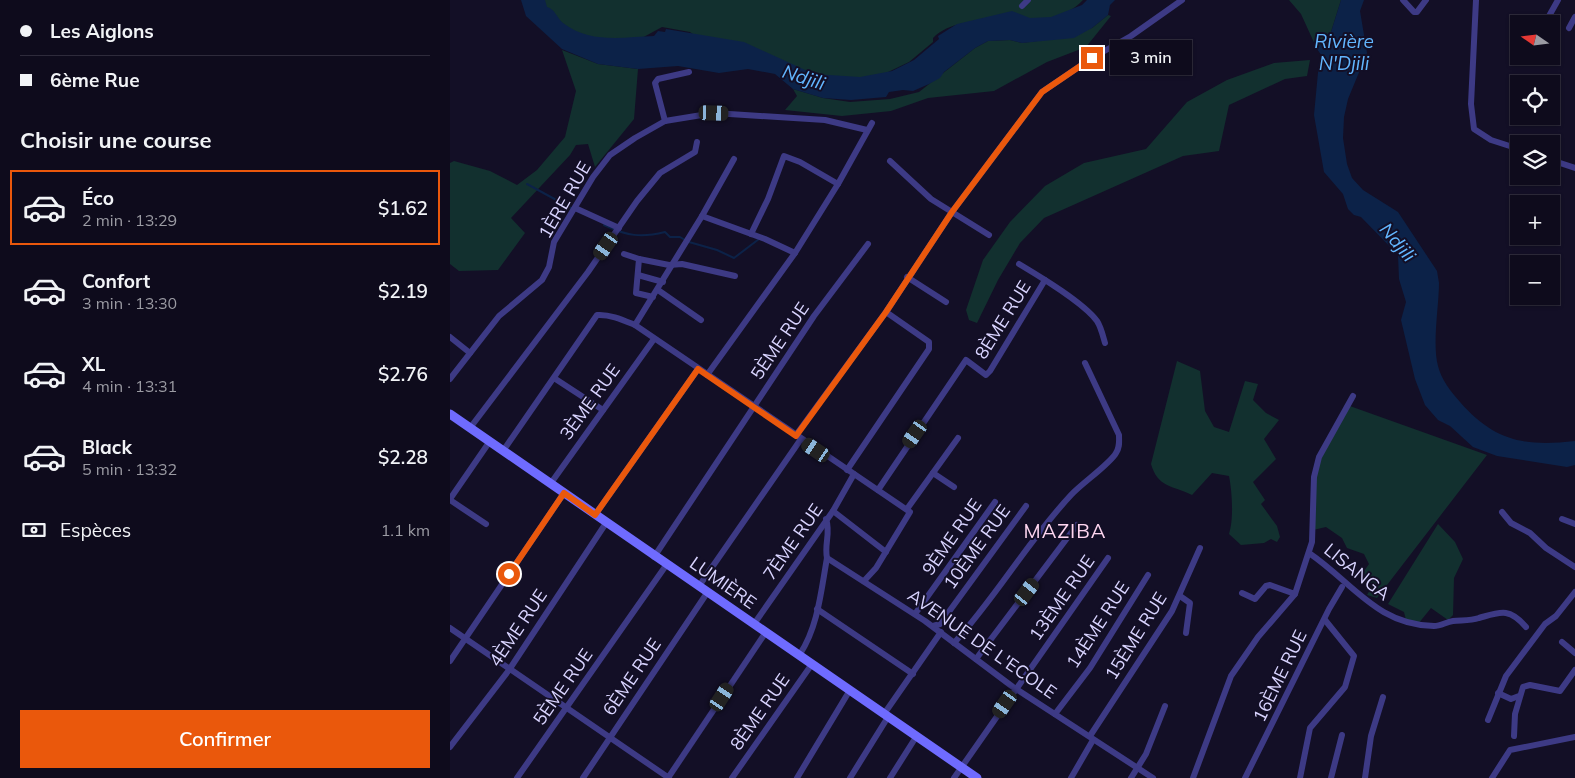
<!DOCTYPE html>
<html lang="fr">
<meta charset="utf-8">
<style>
body{margin:0;font-family:Mulish,sans-serif;background:#1c1929;color:#f1f3f6;height:100vh;display:flex;flex-direction:column;font-size:19px;white-space:nowrap}
*{box-sizing:border-box;margin:0}
p{font-size:16px;color:#9b9ba3}
.icon{flex:none;width:28px;height:28px;fill:none;stroke:currentColor;stroke-width:2;stroke-linecap:round;stroke-linejoin:round}
.map{position:relative;flex:1;overflow:hidden}
.drawer{display:flex;flex-direction:column;background:#0e0b1c;width:450px}
.drawer>*{flex:none}
.top-card{display:grid;align-content:center;height:110px;padding:0 20px;background:#0e0b1c}
.needle{width:32px;rotate:284deg}
.fabs{position:absolute;left:1060px;top:15px;display:grid;gap:10px}
.fabs a{display:grid;place-items:center;width:50px;height:50px;border-radius:0px;background:#0e0b1c;box-shadow:0 1px 4px #0004,0 0 0 1px #2e2b3b;font-size:25px}
.end{position:absolute;width:22px;height:22px;margin:-11px;border:6px solid #ea580c;background:#fff;box-shadow:0 0 0 2px #fff}
.from{border-radius:50%}
.bubble{position:absolute;height:35px;border-radius:0px;background:#0e0b1c;box-shadow:0 1px 4px #0004,0 0 0 1px #2e2b3b;font-size:16px;font-weight:600;line-height:35px;text-align:center}
.car{position:absolute;width:15px;height:30px;margin:-15px -8px;border-radius:6px;box-shadow:0 0 4px 1px #0007;background:linear-gradient(#222 24%,#8ab4d8 0 40%,#222 0 76%,#8ab4d8 0 86%,#222 0)}
.top-card b{display:flex;align-items:center;gap:18px;height:48px;font-size:19px}
.top-card b+b{border-top:1px solid #2e2b3b}
.top-card i{width:12px;height:12px;background:#f1f3f6}
ul{padding:0;list-style:none}
li{display:flex;align-items:center;gap:15px;height:75px;margin:0 10px 8px;padding:0 10px;border:2px solid transparent;border-radius:0px}
li div{flex:1}
li b{display:block;font-size:19px}
li em{font-style:normal;font-weight:600}
li.current{border-color:#ea580c}
li>.icon{width:45px;height:45px;stroke-width:1.5}
h2{padding:0 20px;font-size:22px;line-height:60px}
.pay{display:flex;align-items:center;gap:12px;height:55px;padding:0 20px;font-size:19px}
.pay p{margin-inline-start:auto}
.primary-button{display:flex;gap:10px;margin-top:auto;padding:10px 20px}
.primary-button a{flex:1;height:58px;border-radius:0px;background:#ea580c;color:#fff;font-size:20px;font-weight:600;line-height:58px;text-align:center}
main{display:flex;flex:1;min-height:0}
.map>svg:first-child{display:block}
.green{fill:#12302f}
.water{fill:#0c2248}
.lines{fill:none;stroke-linecap:round;stroke-linejoin:round}
.stream{stroke:#0c2248;stroke-width:2}
.street{stroke:#3d3a85;stroke-width:6}
.secondary{stroke:#6f6bff;stroke-width:9}
.route{stroke:#ea580c;stroke-width:6}
.labels{text-anchor:middle;stroke-width:4;stroke-linejoin:round;paint-order:stroke}
.street-label{font-size:18px;fill:#d9d4ff;stroke:#130f26}
.water-label{font-size:19px;font-style:italic;fill:#62b6ff;stroke:#130f26}
.quarter-label{font-size:20px;letter-spacing:1px;fill:#ffd6f0;stroke:#130f26}
</style>
<main>
<section class="drawer">
<div class="top-card">
<b><i class="from"></i>Les Aiglons</b>
<b><i></i>6ème Rue</b>
</div>
<h2>Choisir une course</h2>
<ul>
<li class="current"><svg class="icon" aria-label="car" viewBox="0 0 24 24"><path d="M5 17H2v-5l4-1 3-4h7l3 4 3 1v5h-3M9 17h6M6 11h13"/><circle cx="7" cy="17" r="2"/><circle cx="17" cy="17" r="2"/></svg><div><b>Éco</b><p>2 min · 13:29</p></div><em>$1.62</em></li>
<li><svg class="icon" aria-label="car" viewBox="0 0 24 24"><path d="M5 17H2v-5l4-1 3-4h7l3 4 3 1v5h-3M9 17h6M6 11h13"/><circle cx="7" cy="17" r="2"/><circle cx="17" cy="17" r="2"/></svg><div><b>Confort</b><p>3 min · 13:30</p></div><em>$2.19</em></li>
<li><svg class="icon" aria-label="car" viewBox="0 0 24 24"><path d="M5 17H2v-5l4-1 3-4h7l3 4 3 1v5h-3M9 17h6M6 11h13"/><circle cx="7" cy="17" r="2"/><circle cx="17" cy="17" r="2"/></svg><div><b>XL</b><p>4 min · 13:31</p></div><em>$2.76</em></li>
<li><svg class="icon" aria-label="car" viewBox="0 0 24 24"><path d="M5 17H2v-5l4-1 3-4h7l3 4 3 1v5h-3M9 17h6M6 11h13"/><circle cx="7" cy="17" r="2"/><circle cx="17" cy="17" r="2"/></svg><div><b>Black</b><p>5 min · 13:32</p></div><em>$2.28</em></li>
</ul>
<div class="pay"><svg class="icon" aria-label="cash" viewBox="0 0 24 24"><path d="M3 7h18v10H3z"/><circle cx="12" cy="12" r="2"/></svg>Espèces<p>1.1 km</p></div>
<div class="primary-button"><a>Confirmer</a></div>
</section>
<div class="map">
<svg width="1125" height="778" viewBox="0 0 1125 778">
<rect width="100%" height="100%" fill="#130f26"/>
<!-- green -->
<g class="green">
<path d="M88 0H633C595 41 520 2 483 38V42L459 62 436 73 404 79 378 78 248 38 240 32 212 27 190 39 171 41 125 35Z"/>
<polygon points="839,0 891,0 881,32 867,49 851,14"/>
<polygon points="658,15 661,16 636,47 597,62 544,91 478,98 441,111 392,116 335,110 347,96 343,89 373,98 400,102 440,99 469,92 525,48 538,41 560,40 572,43 587,41 642,28"/>
<polygon points="112,50 148,64 188,69 184,119 145,167 138,144 126,145 120,155 61,218 75,233 48,270 9,271 0,264 0,163 4,161 40,171 67,185 87,170 115,137 126,91"/>
<polygon points="860,60 857,76 835,79 779,105 769,151 733,156 594,218 570,243 548,280 527,323 519,320 516,310 533,260 560,222 595,186 634,163 696,149 737,102 777,80 824,63"/>
<path d="M727 361 750 371 755 411 764 427 779 432 795 381 808 384 803 400 816 413 829 420 814 439 826 459 803 482 815 500 811 504 827 526 830 537 827 542 821 539 814 543 791 545 779 534C784 519 782 491 779 476L762 473 742 495C722 485 708 488 701 464Z"/>
<polygon points="897,405 1037,455 927,598 917,595 923,585 912,574 919,564 914,554 897,548 892,538 876,527 863,530 864,477 872,450"/>
<polygon points="988,524 1005,542 1013,559 1004,578 1003,615 998,620 981,608 968,624 956,620 954,612 938,604"/>
</g>
<!-- water -->
<g class="water">
<path d="M71 0H95L97 7C105 9 107 18 113 23 140 44 174 37 204 36L208 31 215 32 216 29 294 42 364 74 410 77 442 71 464 60 489 39 488 36 507 24 562 11 580 18 601 17 632 5 637 0H665L660 5 658 15 642 28 624 38 572 43 560 40 538 41 525 48 494 72 490 78 479 84 463 91 453 90 439 92 436 97 401 100 373 98 343 89 325 74 298 69 269 73 228 66 188 69 148 64 112 49 76 16Z"/>
<path d="M891 0H914L910 11 917 53 898 99 894 117 893 138 897 164 902 178 913 190 948 212 987 271 989 283C989 306 982 344 988 366 991 379 1001 392 1010 402 1044 441 1075 447 1125 441V465L1117 467 1047 456 1023 447 1000 426 988 420 975 405 965 379 951 320 956 302 949 279 948 255 911 217 904 215 898 209 893 194 874 172 864 115 869 62 872 56 867 49 881 32Z"/>
</g>
<g class="lines">
<!-- stream -->
<g class="stream">
<polyline points="77,184 121,208"/>
<path d="M154 225C177 236 191 238 215 232L220 237H230L235 240"/>
<polyline points="239,242 267,250 284,258 309,239"/>
</g>
<!-- street -->
<g class="street">
<polyline points="953,0 964,12 967,12 976,0"/>
<polyline points="1026,0 1021,104 1024,129 1041,140 1069,149"/>
<polyline points="572,6 578,0"/>
<polyline points="1099,16 1108,0"/>
<polyline points="1119,28 1125,17"/>
<polyline points="215,121 205,83 208,79 239,72"/>
<polyline points="284,159 252,216 315,239 345,253"/>
<polyline points="1101,160 1125,168"/>
<polyline points="440,161 481,199 539,235"/>
<polyline points="125,208 169,228"/>
<polyline points="301,234 318,199 334,156 350,162 388,184"/>
<polyline points="174,254 189,259 219,265 232,264 285,276"/>
<polyline points="189,259 186,293 203,297"/>
<path d="M569 264C589 276 633 302 647 321 651 327 653 336 655 343"/>
<polyline points="188,275 213,282"/>
<polyline points="457,277 496,302"/>
<polyline points="208,290 251,320"/>
<polyline points="185,325 252,216"/>
<polyline points="0,337 20,353"/>
<polyline points="257,375 345,253 388,184 422,123"/>
<polyline points="104,378 153,410"/>
<polyline points="0,379 49,316 92,280 99,267 104,242 143,177 160,155 185,138 215,121 264,113 375,120 417,130"/>
<polyline points="20,428 138,272 187,201 210,173 245,152 247,142"/>
<polyline points="346,435 436,312 502,212 592,92 642,58 681,36 732,0"/>
<path d="M53 451 147 315C160 314 173 320 185 325L460 512 426 568 414 581"/>
<polyline points="397,470 479,349 479,342 436,312"/>
<polyline points="483,473 504,487"/>
<polyline points="101,483 204,339"/>
<polyline points="428,490 516,360 536,375 540,371 595,280"/>
<polyline points="0,499 40,441"/>
<polyline points="0,500 36,524"/>
<polyline points="457,509 508,438"/>
<polyline points="383,511 436,552"/>
<polyline points="1052,512 1061,523 1080,533 1096,548 1125,567"/>
<polyline points="145,515 248,369"/>
<polyline points="1112,519 1125,524"/>
<path d="M859 553C903 583 927 625 984 626 991 626 996 622 1003 621 1011 620 1020 621 1029 618 1050 612 1059 607 1076 627"/>
<polyline points="204,557 364,316 418,244"/>
<polyline points="377,558 475,621 563,687 703,778"/>
<polyline points="249,586 351,439"/>
<polyline points="792,593 805,599 816,586 820,585 845,594"/>
<polyline points="730,596 740,603 736,633"/>
<polyline points="367,609 463,674"/>
<polyline points="465,614 545,502"/>
<polyline points="304,624 383,511 404,474"/>
<polyline points="483,626 490,624 576,506"/>
<polyline points="0,628 219,778"/>
<polyline points="1112,642 1125,653"/>
<path d="M504 643C547 596 577 542 621 495 632 483 660 464 666 453 670 447 669 442 669 435L635 363"/>
<path d="M350 654C368 627 371 591 377 558 374 544 381 533 376 519"/>
<polyline points="526,659 627,525"/>
<polyline points="0,661 114,493"/>
<polyline points="1048,693 1061,699 1069,696"/>
<polyline points="434,714 491,632"/>
<polyline points="605,714 640,668 698,575"/>
<polyline points="1038,720 1056,676 1095,624 1106,616 1125,592"/>
<polyline points="640,736 722,611 750,548"/>
<polyline points="1064,736 1065,714 1073,687 1080,685 1110,691 1125,670"/>
<polyline points="0,747 59,670 156,523"/>
<polyline points="67,778 217,564"/>
<polyline points="133,778 257,593"/>
<polyline points="218,778 316,632"/>
<polyline points="282,778 362,664"/>
<polyline points="347,778 400,690"/>
<polyline points="400,778 438,717"/>
<polyline points="440,778 466,737"/>
<polyline points="504,778 658,558"/>
<polyline points="621,778 643,740"/>
<polyline points="681,778 696,754 715,706"/>
<polyline points="743,778 781,676 808,637 845,594 862,542 864,477 869,457 903,396"/>
<polyline points="795,778 879,609 892,587"/>
<polyline points="850,778 860,728 895,687 904,656 875,620"/>
<polyline points="881,778 892,735"/>
<polyline points="915,778 921,736 933,697"/>
<polyline points="1042,778 1060,750 1125,737"/>
</g>
<!-- secondary -->
<polyline class="secondary" points="0,414 527,778"/>
</g>
<g class="lines">
<!-- route -->
<polyline class="route" points="59,574 114,493 145,515 248,369 346,436 436,312 502,212 592,92 642,58"/>
</g>
<g class="labels">
<!-- street labels -->
<g class="street-label">
<text transform="translate(115 200) rotate(-60)" y="6">1ÈRE RUE</text>
<text transform="translate(553 320) rotate(-58)" y="6">8ÈME RUE</text>
<text transform="translate(330 341) rotate(-56)" y="6">5ÈME RUE</text>
<text transform="translate(140 402) rotate(-54)" y="6">3ÈME RUE</text>
<text transform="translate(502 537) rotate(-55)" y="6">9ÈME RUE</text>
<text transform="translate(343 542) rotate(-55)" y="6">7ÈME RUE</text>
<text transform="translate(527 547) rotate(-54)" y="6">10ÈME RUE</text>
<text transform="translate(907 572) rotate(39)" y="6">LISANGA</text>
<text transform="translate(273 583) rotate(35)" y="6">LUMIÈRE</text>
<text transform="translate(612 598) rotate(-55)" y="6">13ÈME RUE</text>
<text transform="translate(648 625) rotate(-57)" y="6">14ÈME RUE</text>
<text transform="translate(68 628) rotate(-56)" y="6">4ÈME RUE</text>
<text transform="translate(686 636) rotate(-58)" y="6">15ÈME RUE</text>
<text transform="translate(532 644) rotate(35)" y="6">AVENUE DE L'ECOLE</text>
<text transform="translate(830 676) rotate(-64)" y="6">16ÈME RUE</text>
<text transform="translate(182 677) rotate(-56)" y="6">6ÈME RUE</text>
<text transform="translate(113 687) rotate(-55)" y="6">5ÈME RUE</text>
<text transform="translate(310 712) rotate(-55)" y="6">8ÈME RUE</text>
</g>
<!-- water labels -->
<g class="water-label">
<text x="894" y="48">Rivière<tspan x="894" dy="22">N'Djili</tspan></text>
<text transform="translate(354 77) rotate(18)" y="7">Ndjili</text>
<text transform="translate(948 242) rotate(50)" y="7">Ndjili</text>
</g>
<!-- quarter labels -->
<g class="quarter-label">
<text x="615" y="538">MAZIBA</text>
</g>
</g>
</svg>
<div class="fabs">
<a><svg class="needle" viewBox="-14 -14 28 28"><path d="M0-13l5 13h-10z" fill="#e53935"/><path d="M0 13l5-13h-10z" fill="#9b9ba3"/></svg></a>
<a><svg class="icon" aria-label="locate" viewBox="0 0 24 24"><circle cx="12" cy="12" r="6"/><path d="M12 2v4M12 18v4M2 12h4M18 12h4"/></svg></a>
<a><svg class="icon" aria-label="layers" viewBox="0 0 24 24"><path d="M12 4l9 5-9 5-9-5zM3 14l9 5 9-5"/></svg></a>
<a>+</a>
<a>−</a>
</div>
<i class="end from" style="left:59px;top:574px"></i>
<i class="end" style="left:642px;top:58px"></i>
<div class="bubble" style="left:660px;top:40px;width:82px">3 min</div>
<i class="car" style="left:264px;top:113px;rotate:92deg"></i>
<i class="car" style="left:156px;top:246px;rotate:215deg"></i>
<i class="car" style="left:465px;top:434px;rotate:215deg"></i>
<i class="car" style="left:366px;top:450px;rotate:304deg"></i>
<i class="car" style="left:577px;top:592px;rotate:37deg"></i>
<i class="car" style="left:272px;top:697px;rotate:33deg"></i>
<i class="car" style="left:555px;top:704px;rotate:215deg"></i>
</div>
</main>
